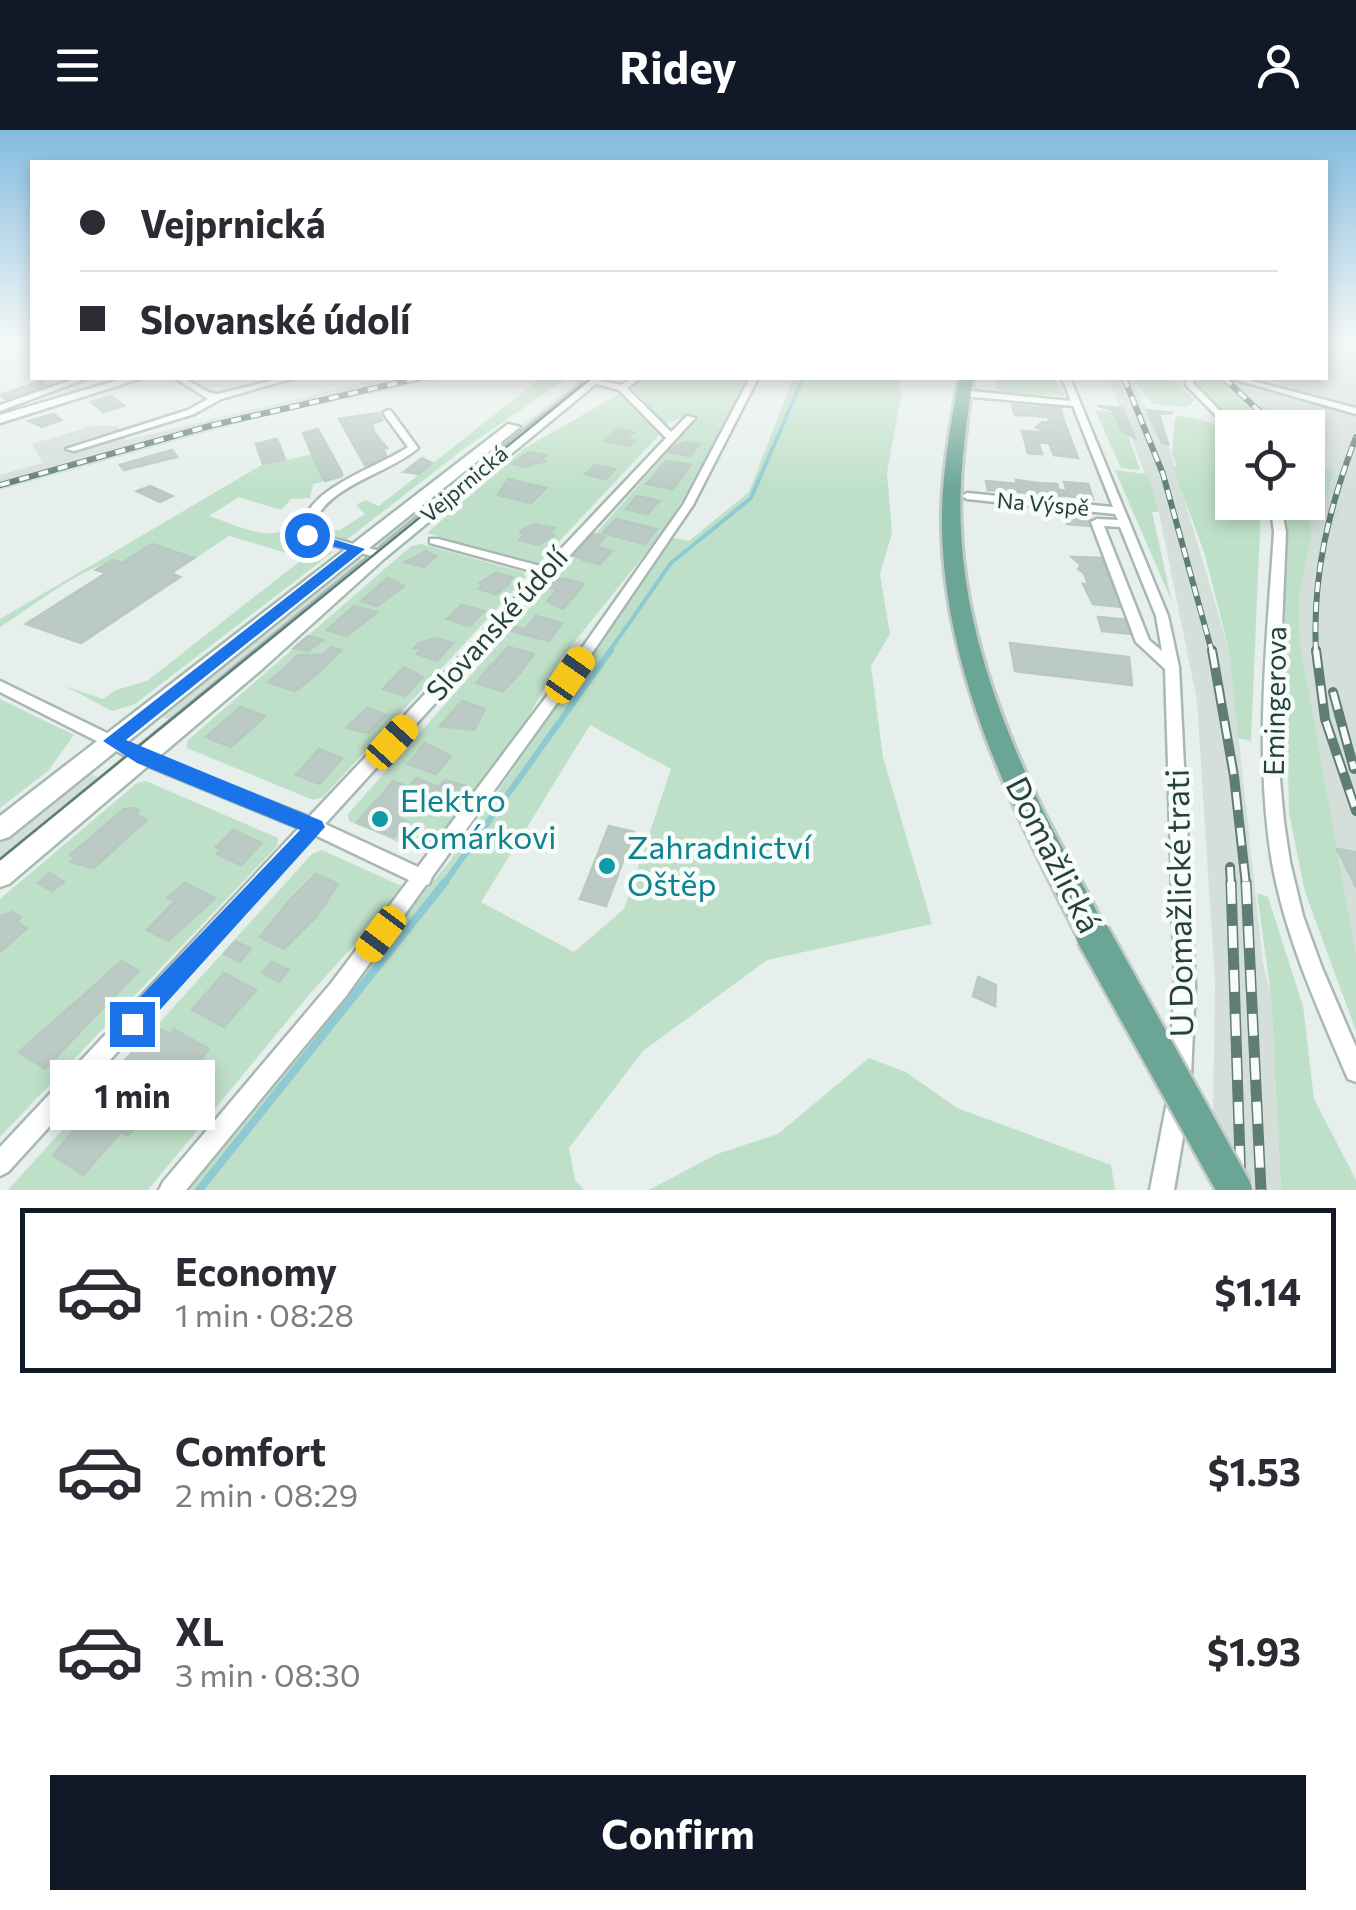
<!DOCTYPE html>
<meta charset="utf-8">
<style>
body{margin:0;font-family:Commissioner,sans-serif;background:#f2f2f3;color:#2b2b33;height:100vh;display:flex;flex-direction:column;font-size:38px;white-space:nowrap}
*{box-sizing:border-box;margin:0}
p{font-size:32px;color:#7c7c81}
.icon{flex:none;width:55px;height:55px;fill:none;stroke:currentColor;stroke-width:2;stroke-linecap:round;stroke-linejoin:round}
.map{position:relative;height:1060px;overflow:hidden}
.details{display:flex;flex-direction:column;background:#fff;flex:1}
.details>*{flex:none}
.hud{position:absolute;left:30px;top:30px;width:1298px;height:220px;border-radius:0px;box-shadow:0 5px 15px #0003;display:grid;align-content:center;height:220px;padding:0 50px;background:#fff}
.buttons{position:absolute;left:1215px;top:280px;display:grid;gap:20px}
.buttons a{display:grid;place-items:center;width:110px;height:110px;border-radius:0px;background:#fff;box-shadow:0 5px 15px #0003;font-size:50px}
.end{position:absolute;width:45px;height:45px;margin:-22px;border:12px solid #1a73e8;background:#fff;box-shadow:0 0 0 5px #fff}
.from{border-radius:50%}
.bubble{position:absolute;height:70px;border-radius:0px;background:#fff;box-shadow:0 5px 15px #0003;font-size:32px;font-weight:700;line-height:70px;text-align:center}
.car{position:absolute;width:30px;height:60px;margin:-30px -15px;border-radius:12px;box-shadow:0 0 8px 2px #0007;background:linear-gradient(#f5c518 24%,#345 0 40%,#f5c518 0 76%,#345 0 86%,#f5c518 0)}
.hud b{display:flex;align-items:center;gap:35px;height:95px;font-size:38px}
.hud b+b{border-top:2px solid #e1e1e2}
.hud i{width:25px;height:25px;background:#2b2b33}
ul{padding:18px 0 0;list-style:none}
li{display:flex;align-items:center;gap:30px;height:165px;margin:0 20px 15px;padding:0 30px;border:5px solid transparent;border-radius:0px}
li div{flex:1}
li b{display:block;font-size:38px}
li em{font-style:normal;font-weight:700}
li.current{border-color:#111827}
li>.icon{width:90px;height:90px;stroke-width:1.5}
.button{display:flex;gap:20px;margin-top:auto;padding:20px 50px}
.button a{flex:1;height:115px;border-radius:0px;background:#111827;color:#fff;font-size:40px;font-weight:700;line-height:115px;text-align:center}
header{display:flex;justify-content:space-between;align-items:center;height:130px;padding:0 50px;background:#111827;color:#fff;font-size:45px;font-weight:700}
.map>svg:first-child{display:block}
.built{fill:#d4dfda}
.green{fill:#bfe0c8;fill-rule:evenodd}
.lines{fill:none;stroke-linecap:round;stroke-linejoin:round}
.stream-far2{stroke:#8ec9d4;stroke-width:4}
.stream-far1{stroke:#8ec9d4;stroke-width:6}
.stream{stroke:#8ec9d4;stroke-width:8}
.building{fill:#bbcac4;stroke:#b8c9c2;stroke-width:2.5}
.street-casing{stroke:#a8b8b2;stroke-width:5}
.secondary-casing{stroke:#a4bbb3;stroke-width:5}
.primary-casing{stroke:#c2cac8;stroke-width:6}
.street{fill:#fff;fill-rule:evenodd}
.secondary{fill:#fff;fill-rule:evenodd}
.primary{fill:#6aa596;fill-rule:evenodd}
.tram{stroke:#5f7d75;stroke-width:2.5}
.rail-far2-casing{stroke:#5f7d75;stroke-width:6}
.rail-far1-casing{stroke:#5f7d75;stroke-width:10}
.rail-casing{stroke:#5f7d75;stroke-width:11}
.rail-far2{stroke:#f7fbf9;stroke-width:4;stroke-dasharray:10;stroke-linecap:butt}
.rail-far1{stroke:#f7fbf9;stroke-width:6;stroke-dasharray:18;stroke-linecap:butt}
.rail{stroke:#f7fbf9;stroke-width:8;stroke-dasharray:22;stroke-linecap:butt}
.primary-bridge-casing{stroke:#c2cac8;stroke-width:39;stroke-linecap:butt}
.primary-bridge{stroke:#6aa596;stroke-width:34}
.route{fill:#1a73e8}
.culture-dot{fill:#0f9aa8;stroke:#f7fbf9;stroke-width:4}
.labels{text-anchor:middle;stroke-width:9;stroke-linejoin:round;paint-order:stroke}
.far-street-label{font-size:22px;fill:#24423a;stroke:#f7fbf9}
.street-label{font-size:28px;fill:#24423a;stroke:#f7fbf9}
.near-culture-label{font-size:32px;fill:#0d838f;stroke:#f7fbf9;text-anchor:start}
.near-street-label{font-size:32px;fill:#24423a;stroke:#f7fbf9}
</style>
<header><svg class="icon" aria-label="menu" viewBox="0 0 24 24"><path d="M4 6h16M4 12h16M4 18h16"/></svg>Ridey<svg class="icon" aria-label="person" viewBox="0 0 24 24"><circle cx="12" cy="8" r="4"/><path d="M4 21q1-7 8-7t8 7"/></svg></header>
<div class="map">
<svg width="1356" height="1060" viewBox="0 0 1356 1060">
<rect width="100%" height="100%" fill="#e6efeb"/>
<!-- built -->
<g class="built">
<polygon points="1325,211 1356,211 1356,824 1300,512 1299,468 1311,407 1306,373 1308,298 1268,297 1228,256 1275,264 1280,252 1263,248 1325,248"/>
<polygon points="382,248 447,248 262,287 0,360 0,345 43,333 32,314 92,296 117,296 126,310"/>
<polygon points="1109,248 1132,248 1161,313 1168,314 1229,520 1263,833 1271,865 1281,1060 1212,1060 1215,852 1197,571 1159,382"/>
<polygon points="578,251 587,253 384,417 370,413"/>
<polygon points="353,427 368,431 175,592 158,585"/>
<polygon points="87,642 107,651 0,738 0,712"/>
</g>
<!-- green -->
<g class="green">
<polygon points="533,248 568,248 465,318 345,411 315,401 316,388 326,401 340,400 365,384 356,375 365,370 379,376 537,251"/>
<polygon points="646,248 749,248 669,394 560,530 510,620 433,727 349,691 348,684 697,289 687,286 665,294 631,257"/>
<path d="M793 248H899L901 266 887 343 892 403 880 444 890 504 871 536 883 627 932 794 767 830 643 921 569 1018 575 1050 584 1060H182L449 732 673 408 689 411 749 362ZM590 595 671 639 624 779 574 822 481 772Z"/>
<polygon points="998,248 1054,248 1065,266 1008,264 996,259"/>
<polygon points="1132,248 1171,248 1195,270 1187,277 1152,274"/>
<polygon points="1203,248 1219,248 1254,282 1262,282 1260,275 1283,284 1291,297 1239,297 1199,256 1197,252"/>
<polygon points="619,264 659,305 538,434 427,403 525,318"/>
<polygon points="1095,280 1114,282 1122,301 1127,302 1140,340 1121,338"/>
<path d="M1180 286C1241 292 1232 323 1232 372L1261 375 1251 611 1238 608 1229 520 1205 425 1173 337 1177 336 1172 324 1175 288Z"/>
<path d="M313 324 325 351 313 354 310 368 291 369 281 380 239 367 209 386C234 394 268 413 292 397L287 394H297L299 404 282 405 281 410 302 408 333 422 135 574 112 581 65 556 103 569 116 560 147 551 304 428 229 406 196 428 152 414 122 433C96 425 27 481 0 497V489L260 336Z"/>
<polygon points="1308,330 1333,342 1322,384 1308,382 1311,407 1299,468 1300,512 1356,824 1356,901 1305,762 1289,683 1282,373 1308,372"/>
<polygon points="1115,340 1147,344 1159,382 1152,382 1172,472"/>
<polygon points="421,414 523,442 526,447 323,667 313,670 187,618 187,611 411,416"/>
<polygon points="0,569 74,605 48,641 0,678"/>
<polygon points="146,651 278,708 277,716 0,1007 0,769 137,653"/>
<polygon points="322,720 406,758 308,866 148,1060 8,1060 312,724"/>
<polygon points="1257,763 1268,767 1303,876 1314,969 1356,1050 1356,1060 1281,1060 1271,865"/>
<polygon points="869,928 906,942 957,978 1111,1035 1115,1060 649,1060 717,1024 778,1004"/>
</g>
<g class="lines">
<!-- stream-far2 -->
<polyline class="stream-far2" points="609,522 671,433 751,368 803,248"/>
<!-- stream-far1 -->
<polyline class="stream-far1" points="443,755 611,520"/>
<!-- stream -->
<polyline class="stream" points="199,1060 445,752"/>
</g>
<!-- building -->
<g class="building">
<polygon points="41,251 48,256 28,265 7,270 0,265"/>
<polygon points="111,266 124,276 103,282 91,272"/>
<polygon points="1012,275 1035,277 1038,286 1015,285"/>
<polygon points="1098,276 1122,278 1135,308 1122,301 1113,280"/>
<polygon points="1035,277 1060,278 1065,294 1049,292 1048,287 1038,286"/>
<polygon points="1147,280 1173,283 1159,284 1168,314 1162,313"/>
<polygon points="378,283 382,290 372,294 374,302 387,318 383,319 388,330 365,335 339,289"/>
<polygon points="54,284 61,290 42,297 29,291"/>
<polygon points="1042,292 1065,294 1069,304 1045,302 1036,297"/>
<polygon points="318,299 342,343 342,346 325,351 319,340 303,303"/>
<polygon points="618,299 634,303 625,308 635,311 629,316 605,311"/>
<polygon points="1022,301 1047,303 1049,313 1038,312 1042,324 1028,323"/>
<polygon points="1047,303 1069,304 1073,315 1049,313"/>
<polygon points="277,309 285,329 263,334 256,314"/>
<polygon points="685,312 699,315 690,326 666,322"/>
<polygon points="1049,313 1073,315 1078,328 1054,325"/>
<polygon points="172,320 177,327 124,340 120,335"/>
<polygon points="529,322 546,325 541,329 545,331 526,337 513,334"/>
<polygon points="422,328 432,333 419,344 404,342"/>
<polygon points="666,331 691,335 682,347 657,342"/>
<polygon points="595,335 615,339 606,349 585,344"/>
<polygon points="657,342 682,347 672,359 647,354"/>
<polygon points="508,349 546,358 531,373 498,365"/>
<polygon points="1016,350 1036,353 1040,364 1019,362"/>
<polygon points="986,351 1017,354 1019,362 988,360"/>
<polygon points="1064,352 1088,354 1093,369 1060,365 1059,360 1067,361"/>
<polygon points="1036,353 1057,354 1061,366 1040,364"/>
<polygon points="150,356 172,366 160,372 137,361"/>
<polygon points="637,366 659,371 648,384 626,379"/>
<polygon points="1064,383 1089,386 1093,396 1067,394"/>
<polygon points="616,389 657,399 645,414 603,403"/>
<polygon points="535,394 554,398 550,403 554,405 539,415 519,410 524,405 520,401"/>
<polygon points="594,404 605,407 584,429 574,426"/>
<polygon points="152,414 194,428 171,443 180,447 81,513 26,494 106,443 96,440 113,430 122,433"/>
<polygon points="594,416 612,421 600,434 583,430"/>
<polygon points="426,421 436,426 424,437 405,432"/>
<polygon points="1072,427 1105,428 1108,437 1080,434"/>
<polygon points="1081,435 1109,437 1112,446 1084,443 1078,439"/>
<polygon points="495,443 512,447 509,454 496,464 479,459 484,454 480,453"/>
<polygon points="1084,443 1112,446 1116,458 1088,455"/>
<polygon points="388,448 404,456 377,476 361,471"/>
<polygon points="566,449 584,454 575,465 547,457 553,450"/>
<polygon points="1083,454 1116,458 1123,477 1093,474"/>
<polygon points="557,460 575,465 563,479 547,471"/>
<polygon points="462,475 484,481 470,496 447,489"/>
<polygon points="354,476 377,482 347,506 327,500"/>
<polygon points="536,486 562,493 549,511 512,501 516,497 525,499"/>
<polygon points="1098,487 1128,490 1133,504 1102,501"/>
<polygon points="308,506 323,510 308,521 294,518"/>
<polygon points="435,508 453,513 437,531 417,524 423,518 414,518 419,513"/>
<polygon points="1010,513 1129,527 1132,555 1015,541"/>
<polygon points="331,517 341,520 316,545 288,535 298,525 323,525"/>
<polygon points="508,517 534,524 520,543 493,534"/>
<polygon points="492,534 520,543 503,561 476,553"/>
<polygon points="288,535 316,545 295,561 268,552"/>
<polygon points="404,537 423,547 405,566 383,559"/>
<polygon points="462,571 485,579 474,600 440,596"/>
<polygon points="240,577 265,586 231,617 206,607"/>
<polygon points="367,578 386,585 369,603 346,598"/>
<polygon points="425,613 451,626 436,644 408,634"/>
<polygon points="319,619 342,628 320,654 296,645"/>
<polygon points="416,648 439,657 463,666 455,676 441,670 437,674 413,665 417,660 409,657"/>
<polygon points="445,650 469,657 463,666 439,657"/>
<polygon points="393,651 417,660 395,687 374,675"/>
<polygon points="376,670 374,675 407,692 394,707 357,693"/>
<polygon points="134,678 139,681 135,684 147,690 121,713 97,702 124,679"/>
<polygon points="609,696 634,702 606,776 580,769"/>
<polygon points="233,700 262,713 241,735 217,724 221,719 216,717"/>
<polygon points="97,702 121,713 94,738 71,732 75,728 70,725"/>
<polygon points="1337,719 1356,722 1356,757"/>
<polygon points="49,743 64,752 52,761 38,753"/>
<polygon points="316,744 338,754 316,787 287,773"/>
<polygon points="185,753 215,768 168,811 147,800 175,771 167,768"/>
<polygon points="287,773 316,787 284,819 260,807"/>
<polygon points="12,782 21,787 16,792 27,798 0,822 0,786"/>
<polygon points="235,811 251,819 240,832 224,824"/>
<polygon points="121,831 139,841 95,886 74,874"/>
<polygon points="272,832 289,840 279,852 262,843"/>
<polygon points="224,843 256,860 224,897 192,880"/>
<polygon points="978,847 996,855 995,876 973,866"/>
<polygon points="73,874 95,886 45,939 19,922"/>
<polygon points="156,897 170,904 174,899 209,919 176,959 127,928"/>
<polygon points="127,928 147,941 127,963 107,950"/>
<polygon points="107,950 127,963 102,991 82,978"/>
<polygon points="120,971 145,986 128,1006 121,1002 83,1045 53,1025 90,983 102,991"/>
</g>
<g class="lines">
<defs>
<g id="street">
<polygon points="77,248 88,248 0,281 0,275"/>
<path d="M175 248C191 247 201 263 218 264L282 248H294L221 269 194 284 74 321 66 319 188 280 208 269Z"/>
<polygon points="574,248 587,248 621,255 632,248 641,248 627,258 671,302 687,286 695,288 325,694 418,737 565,542 683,375 750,248 758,248 693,375 575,548 432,747 429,754 426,755 346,866 186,1060 159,1060 163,1052 332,852 409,750 315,705 8,1042 0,1046 0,1017 299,698 138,632 0,562 0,551 150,624 309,687 539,443 430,413 430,409 438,409 544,437 666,308 619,260"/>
<path d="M1062 248H1070L1168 486 1179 537 1195 855 1191 946 1188 954 1180 957 1172 954 1169 946 1175 855 1165 539 1136 512 1091 392 1097 389 1118 390 1115 384 967 369 962 366 967 363 1113 377 1073 276 962 266 958 263 962 260 1071 271ZM1104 396 1120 397 1156 486 1162 521 1149 510Z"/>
<polygon points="1186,248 1194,248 1193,253 1237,298 1230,300 1186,255"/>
<polygon points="1229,248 1241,248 1356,278 1356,284"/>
<path d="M388 280 391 281 418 318C388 345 315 358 313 403L383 422 385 424 379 428 303 407C295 361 376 339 408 317L383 283Z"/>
<path d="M1270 372H1280L1286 402 1279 567 1280 650 1284 692 1290 732 1303 786 1322 838 1356 917V952L1348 949C1318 879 1285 807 1272 732 1254 623 1267 511 1274 402Z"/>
<polygon points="1178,961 1186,964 1189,972 1174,1060 1150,1060 1167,972 1170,964"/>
</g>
<g id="secondary">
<polygon points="125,248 142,248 0,293 0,285"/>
<path d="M590 248H603L385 428 261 540 9 754 0 757V731C197 570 391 406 590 248Z"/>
<polygon points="508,294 520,297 9,707 0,710 0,686"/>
</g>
<path id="primary" d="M959 248H973C966 298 958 349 961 400 965 494 998 585 1038 670 1059 716 1088 759 1108 805L1104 815 1093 819 1082 815C1016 685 945 549 942 399 941 348 950 298 959 248Z"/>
</defs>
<!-- street casing -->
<use href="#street" class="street-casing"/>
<!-- secondary casing -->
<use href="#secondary" class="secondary-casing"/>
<!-- primary casing -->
<use href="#primary" class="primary-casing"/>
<!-- street -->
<use href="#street" class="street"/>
<!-- secondary -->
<use href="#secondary" class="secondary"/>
<!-- primary -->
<use href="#primary" class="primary"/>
<!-- tram -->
<polyline class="tram" points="0,729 591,248"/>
<defs>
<g id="rail-far2">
<polyline points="1124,248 1163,344 1212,522"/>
<polyline points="1224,248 1260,282"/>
<polyline points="0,355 213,295 419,248"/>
<path d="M1316 522C1312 446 1329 377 1356 307"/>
</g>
<g id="rail-far1">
<polyline points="1212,520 1234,646 1246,755"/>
<polyline points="1316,520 1325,589 1356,681"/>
<polyline points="1333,562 1354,639"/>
<polyline points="1230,737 1231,755"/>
</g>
<g id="rail">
<polyline points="1231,752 1241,1060"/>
<polyline points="1246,752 1261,1060"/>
</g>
</defs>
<!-- rail-far2 casing -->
<use href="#rail-far2" class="rail-far2-casing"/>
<!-- rail-far1 casing -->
<use href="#rail-far1" class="rail-far1-casing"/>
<!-- rail casing -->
<use href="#rail" class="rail-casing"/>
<!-- rail-far2 -->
<use href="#rail-far2" class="rail-far2"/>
<!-- rail-far1 -->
<use href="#rail-far1" class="rail-far1"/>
<!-- rail -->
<use href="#rail" class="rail"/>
<defs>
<polyline id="primary-bridge" points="1093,805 1235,1060"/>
</defs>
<!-- primary-bridge casing -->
<use href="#primary-bridge" class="primary-bridge-casing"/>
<!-- primary-bridge -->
<use href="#primary-bridge" class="primary-bridge"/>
</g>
<!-- sky -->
<linearGradient id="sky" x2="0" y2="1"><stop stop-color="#84bce0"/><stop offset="0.59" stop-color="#f4f8f6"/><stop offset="1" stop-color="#f4f8f6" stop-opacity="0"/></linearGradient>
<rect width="1356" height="359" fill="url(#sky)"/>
<!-- route -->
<polygon class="route" points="307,401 365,419 126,610 322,691 325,697 140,902 132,906 123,902 119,894 123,885 300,700 137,633 103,611 347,420 302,408"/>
<!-- markers -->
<g class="culture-dot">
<circle cx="380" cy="689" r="10"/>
<circle cx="607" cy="736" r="10"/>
</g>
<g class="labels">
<!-- far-street labels -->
<g class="far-street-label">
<text transform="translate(464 354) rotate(-40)" y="8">Vejprnická</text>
<text transform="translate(1043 374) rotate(5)" y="8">Na Výspě</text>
</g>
<!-- street labels -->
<g class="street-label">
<text transform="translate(497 494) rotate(-48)" y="10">Slovanské údolí</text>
<text transform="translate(1275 571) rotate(-89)" y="10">Emingerova</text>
</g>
<!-- near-culture labels -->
<g class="near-culture-label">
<text x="400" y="682">Elektro<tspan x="400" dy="37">Komárkovi</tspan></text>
<text x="627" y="729">Zahradnictví<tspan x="627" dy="37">Oštěp</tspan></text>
</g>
<!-- near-street labels -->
<g class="near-street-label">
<text transform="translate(1053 725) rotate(63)" y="11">Domažlická</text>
<text transform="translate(1180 773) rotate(-91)" y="11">U Domažlické trati</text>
</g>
</g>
</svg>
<div class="buttons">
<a><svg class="icon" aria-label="locate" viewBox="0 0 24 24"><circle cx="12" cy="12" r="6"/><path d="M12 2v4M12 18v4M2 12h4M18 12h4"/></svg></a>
</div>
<i class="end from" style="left:307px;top:405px"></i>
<i class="end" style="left:132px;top:894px"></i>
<div class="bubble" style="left:50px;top:930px;width:165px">1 min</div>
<i class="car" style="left:570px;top:545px;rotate:35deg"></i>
<i class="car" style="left:392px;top:612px;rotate:42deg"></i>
<i class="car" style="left:381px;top:804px;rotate:217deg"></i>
<div class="hud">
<b><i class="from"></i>Vejprnická</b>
<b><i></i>Slovanské údolí</b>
</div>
</div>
<section class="details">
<ul>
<li class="current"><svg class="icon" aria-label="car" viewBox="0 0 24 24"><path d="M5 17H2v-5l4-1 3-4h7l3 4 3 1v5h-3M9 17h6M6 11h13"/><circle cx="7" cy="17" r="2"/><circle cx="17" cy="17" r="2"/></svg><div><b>Economy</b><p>1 min · 08:28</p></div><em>$1.14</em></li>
<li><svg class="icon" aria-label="car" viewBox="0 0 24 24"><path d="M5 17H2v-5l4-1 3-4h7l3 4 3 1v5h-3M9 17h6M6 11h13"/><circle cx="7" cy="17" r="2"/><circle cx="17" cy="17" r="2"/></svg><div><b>Comfort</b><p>2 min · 08:29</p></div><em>$1.53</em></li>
<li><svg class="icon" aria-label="car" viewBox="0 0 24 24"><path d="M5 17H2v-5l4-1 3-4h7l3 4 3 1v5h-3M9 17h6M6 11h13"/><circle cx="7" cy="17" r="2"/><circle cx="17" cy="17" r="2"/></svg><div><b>XL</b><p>3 min · 08:30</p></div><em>$1.93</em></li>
</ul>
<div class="button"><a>Confirm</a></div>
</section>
